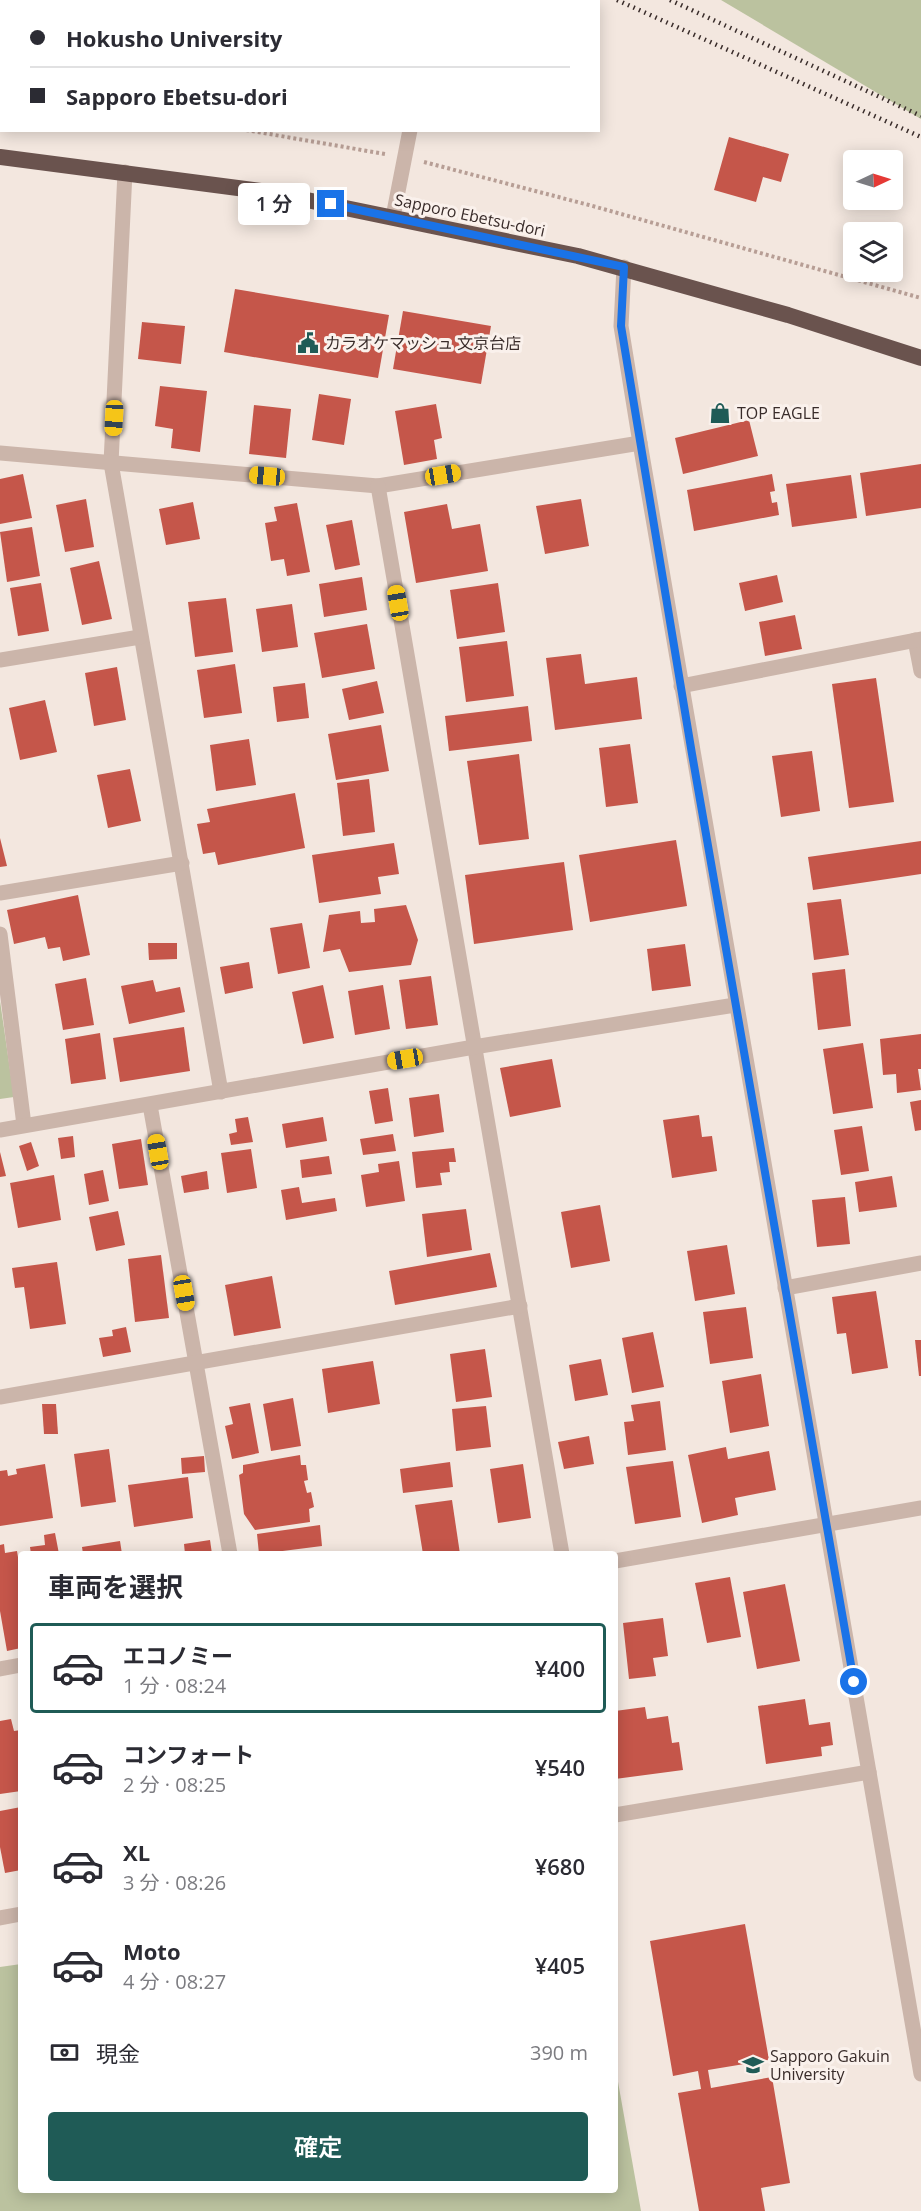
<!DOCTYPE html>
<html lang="ja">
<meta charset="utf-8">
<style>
body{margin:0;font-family:"Open Sans","Noto Sans JP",sans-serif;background:#f7f7f7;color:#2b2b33;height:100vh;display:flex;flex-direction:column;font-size:22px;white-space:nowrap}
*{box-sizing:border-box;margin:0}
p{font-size:20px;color:#7c7c81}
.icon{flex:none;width:33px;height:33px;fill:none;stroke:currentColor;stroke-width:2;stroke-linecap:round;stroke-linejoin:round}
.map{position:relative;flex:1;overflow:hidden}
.side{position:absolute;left:18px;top:1551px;width:600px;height:642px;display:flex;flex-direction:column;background:#fff;border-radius:6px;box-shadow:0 3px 15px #0003}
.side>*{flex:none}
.guide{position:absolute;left:0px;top:0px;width:600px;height:132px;box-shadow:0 3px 15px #0003;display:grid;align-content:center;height:132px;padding:0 30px;background:#fff}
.needle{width:39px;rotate:86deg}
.buttons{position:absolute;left:843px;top:150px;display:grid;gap:12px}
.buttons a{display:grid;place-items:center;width:60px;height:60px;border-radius:6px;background:#fff;box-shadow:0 3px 15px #0003;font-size:30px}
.end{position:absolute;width:27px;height:27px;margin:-14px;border:8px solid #1a73e8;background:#fff;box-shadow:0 0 0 3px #fff}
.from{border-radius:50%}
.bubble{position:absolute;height:42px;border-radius:6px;background:#fff;box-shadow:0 3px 15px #0003;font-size:20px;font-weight:600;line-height:42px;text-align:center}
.car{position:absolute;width:18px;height:36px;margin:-18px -9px;border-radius:8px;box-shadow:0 0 4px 2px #0007;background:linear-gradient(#f5c518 24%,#345 0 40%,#f5c518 0 76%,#345 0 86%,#f5c518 0)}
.guide b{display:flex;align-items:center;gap:21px;height:57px;font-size:22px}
.guide b+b{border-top:2px solid #e1e1e2}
.guide i{width:15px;height:15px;background:#2b2b33}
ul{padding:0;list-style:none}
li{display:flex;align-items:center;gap:18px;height:90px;margin:0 12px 9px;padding:0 18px;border:3px solid transparent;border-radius:6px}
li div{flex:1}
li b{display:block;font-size:22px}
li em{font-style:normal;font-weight:600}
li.on{border-color:#1f5b56}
li>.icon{width:54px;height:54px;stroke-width:1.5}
h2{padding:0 30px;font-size:27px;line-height:72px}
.pay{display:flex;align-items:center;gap:15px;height:66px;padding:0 30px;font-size:22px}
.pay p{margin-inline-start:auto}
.cta{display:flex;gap:12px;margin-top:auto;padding:12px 30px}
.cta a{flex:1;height:69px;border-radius:6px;background:#1f5b56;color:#fff;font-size:24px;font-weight:600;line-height:69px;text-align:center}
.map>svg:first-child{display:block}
.green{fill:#bbc29f}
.building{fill:#c5564a}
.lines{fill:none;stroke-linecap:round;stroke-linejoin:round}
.path{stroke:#b79e95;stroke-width:4;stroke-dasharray:3 3;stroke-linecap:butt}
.service{stroke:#cbb5aa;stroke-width:15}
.minor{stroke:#cbb5aa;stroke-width:15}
.trunk{stroke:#6a534e;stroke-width:16}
.rail{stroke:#392c2a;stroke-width:4.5;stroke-dasharray:1.5 4.5;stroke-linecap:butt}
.route{stroke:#1a73e8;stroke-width:8}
.labels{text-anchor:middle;stroke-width:6;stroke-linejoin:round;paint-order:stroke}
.street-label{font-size:16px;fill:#392c2a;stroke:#faf1ec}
.poi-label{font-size:16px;fill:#392c2a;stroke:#faf1ec;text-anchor:start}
</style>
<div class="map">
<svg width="921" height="2211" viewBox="0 0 921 2211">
<rect width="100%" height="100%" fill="#f3e7df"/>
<!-- green -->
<g class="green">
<polygon points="721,0 921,0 921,119"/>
<polygon points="0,1001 14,1097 0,1099"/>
<polygon points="21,1964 21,2190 615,2190 615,2065 641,2211 0,2211 0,1967"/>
</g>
<!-- building -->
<g class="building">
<polygon points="729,137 789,154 781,182 763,177 756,202 714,190"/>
<polygon points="235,289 389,315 378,378 224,352"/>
<polygon points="403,311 491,326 481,384 393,369"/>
<polygon points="142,322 185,326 181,364 138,359"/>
<polygon points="160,386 207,391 200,452 171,448 173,429 155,426"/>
<polygon points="319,394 351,399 344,445 312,440"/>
<polygon points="436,404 442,438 434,440 437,459 404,465 395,411"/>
<polygon points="254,405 291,409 286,458 249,454"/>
<polygon points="749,420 758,456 683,474 675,438"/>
<polygon points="921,464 921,508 866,516 860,473"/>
<polygon points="23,474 32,518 0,524 0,479"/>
<polygon points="772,474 775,491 770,492 772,503 777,502 779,515 694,531 687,490"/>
<polygon points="851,475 857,518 792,527 786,484"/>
<polygon points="86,499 94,547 65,552 56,505"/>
<polygon points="581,499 589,546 545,554 536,506"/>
<polygon points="193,502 200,539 166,545 159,509"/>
<polygon points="297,503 310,572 287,576 284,559 271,561 265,523 277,521 274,507"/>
<polygon points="447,504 452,529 480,524 488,571 416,583 404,512"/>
<polygon points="352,520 360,565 335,570 326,525"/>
<polygon points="32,527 40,576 7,582 0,532"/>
<polygon points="99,561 112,619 82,625 70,568"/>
<polygon points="777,575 783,602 745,611 739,583"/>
<polygon points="362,577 367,610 324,617 319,584"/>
<polygon points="41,583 49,631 18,636 10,588"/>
<polygon points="498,583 505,632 457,639 450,590"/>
<polygon points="226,598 233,652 195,657 188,602"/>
<polygon points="292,604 298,647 262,652 256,609"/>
<polygon points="795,615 802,649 765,656 759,622"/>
<polygon points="367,624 375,669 322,678 314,633"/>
<polygon points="507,641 514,696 466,702 459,647"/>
<polygon points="581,654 585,684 637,677 642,719 555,730 546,658"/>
<polygon points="235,664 242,713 204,718 197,670"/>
<polygon points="117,667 126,720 94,726 85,673"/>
<polygon points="876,678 894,802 849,808 832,684"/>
<polygon points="377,681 384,713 349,720 342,689"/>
<polygon points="305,683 309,718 277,722 273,687"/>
<polygon points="45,700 57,752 20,760 9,708"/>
<polygon points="528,706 532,741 449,751 445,716"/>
<polygon points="381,725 389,771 336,780 328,734"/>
<polygon points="249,739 256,785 216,791 210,745"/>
<polygon points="630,744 638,803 606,807 599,748"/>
<polygon points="812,751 820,811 781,817 772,756"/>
<polygon points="519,754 529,839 479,845 467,761"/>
<polygon points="130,769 141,821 108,828 97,775"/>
<polygon points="369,779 375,832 343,836 337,783"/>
<polygon points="295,793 305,848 218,865 215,852 203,854 197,824 210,822 207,809"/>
<polygon points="0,838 7,866 0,867"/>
<polygon points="676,840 687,906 590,922 579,855"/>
<polygon points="921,841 921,874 813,890 808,857"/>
<polygon points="394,843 399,874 378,877 381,894 319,903 312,855"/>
<polygon points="564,862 573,930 474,944 465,875"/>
<polygon points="78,895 90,955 63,961 60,947 48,949 45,937 14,944 7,910"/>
<polygon points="841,899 849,955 814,960 807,903"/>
<polygon points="406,905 418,940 411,965 349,972 340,949 323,952 329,915 360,911 361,923 375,922 374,909"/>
<polygon points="302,923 310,968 278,974 270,928"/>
<polygon points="148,943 177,943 177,959 149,960"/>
<polygon points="685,944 691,986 652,991 647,949"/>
<polygon points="249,962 253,988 225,994 220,967"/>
<polygon points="845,969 851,1026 818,1030 812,973"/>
<polygon points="431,976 438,1025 406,1029 399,980"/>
<polygon points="86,978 94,1025 63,1030 55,984"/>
<polygon points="153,980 156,992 180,987 185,1012 129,1024 121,986"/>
<polygon points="323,985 334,1038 303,1044 292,992"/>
<polygon points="383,985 390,1029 355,1035 348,991"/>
<polygon points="184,1027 190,1071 120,1082 113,1038"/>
<polygon points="100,1033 106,1079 71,1084 65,1039"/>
<polygon points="921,1034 921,1069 918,1069 921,1090 897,1093 896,1074 883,1075 880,1039"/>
<polygon points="863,1043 873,1108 833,1114 823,1049"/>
<polygon points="552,1059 561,1107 510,1117 500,1068"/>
<polygon points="388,1088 393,1121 375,1124 369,1091"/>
<polygon points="439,1094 444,1132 414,1137 409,1098"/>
<polygon points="921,1100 921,1130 915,1131 910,1102"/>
<polygon points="699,1115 702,1137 712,1136 717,1171 672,1178 663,1120"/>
<polygon points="248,1117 253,1142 231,1145 229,1134 237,1132 235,1119"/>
<polygon points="323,1117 327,1141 286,1148 282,1124"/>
<polygon points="862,1126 869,1171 841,1175 834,1130"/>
<polygon points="393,1134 396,1151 363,1155 360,1139"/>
<polygon points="73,1136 75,1157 61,1159 58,1138"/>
<polygon points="141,1139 148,1185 119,1189 112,1144"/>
<polygon points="31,1142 39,1166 27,1171 19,1146"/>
<polygon points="454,1148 456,1162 449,1162 450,1172 440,1173 442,1185 416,1188 412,1152"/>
<polygon points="251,1149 257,1188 227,1193 221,1153"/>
<polygon points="0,1152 6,1176 0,1177"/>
<polygon points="329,1156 332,1174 302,1178 300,1160"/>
<polygon points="399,1161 405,1201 366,1207 361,1175 379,1172 378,1164"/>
<polygon points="103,1170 109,1201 89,1205 84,1174"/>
<polygon points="207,1171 209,1189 184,1193 181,1176"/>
<polygon points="54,1175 61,1220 18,1228 10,1183"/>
<polygon points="892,1176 897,1207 859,1212 855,1182"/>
<polygon points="299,1187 302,1203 335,1198 337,1211 286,1220 281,1190"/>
<polygon points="845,1197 850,1244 817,1247 812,1200"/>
<polygon points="600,1205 610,1261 571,1268 561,1212"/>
<polygon points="466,1209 472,1250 427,1257 422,1214"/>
<polygon points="118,1211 125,1245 96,1251 89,1217"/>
<polygon points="727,1245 735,1294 695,1301 687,1251"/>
<polygon points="490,1253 497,1287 395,1305 389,1271"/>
<polygon points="161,1255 169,1318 135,1322 128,1259"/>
<polygon points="57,1262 66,1324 30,1329 24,1287 15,1288 12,1268"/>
<polygon points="272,1276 281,1328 234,1336 225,1285"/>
<polygon points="876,1291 888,1368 852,1374 846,1333 837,1334 832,1297"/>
<polygon points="746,1307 753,1358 710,1364 703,1312"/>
<polygon points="126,1327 131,1352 103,1357 99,1338 113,1336 112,1330"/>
<polygon points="653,1332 664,1387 632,1393 622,1338"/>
<polygon points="915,1340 921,1340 921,1376 919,1376"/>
<polygon points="485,1349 492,1397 456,1402 450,1354"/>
<polygon points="601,1359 608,1395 575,1401 569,1365"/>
<polygon points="373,1361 380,1404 328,1413 322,1369"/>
<polygon points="761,1374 769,1426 730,1433 722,1381"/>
<polygon points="293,1398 301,1446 271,1451 263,1404"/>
<polygon points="660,1401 666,1450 628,1455 624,1422 634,1421 631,1405"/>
<polygon points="250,1403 259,1453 232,1459 225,1426 233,1424 229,1407"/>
<polygon points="42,1404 56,1404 58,1434 44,1434"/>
<polygon points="486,1406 491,1447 456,1451 452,1409"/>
<polygon points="589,1436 594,1464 564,1469 558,1442"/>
<polygon points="726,1447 728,1459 769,1451 776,1490 735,1498 738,1515 702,1523 688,1455"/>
<polygon points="109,1449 116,1502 81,1507 74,1454"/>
<polygon points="300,1455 301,1465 306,1465 308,1480 304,1481 307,1493 311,1492 314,1507 309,1509 310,1522 255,1530 244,1514 239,1475 243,1473 243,1465"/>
<polygon points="204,1456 205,1472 182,1474 181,1458"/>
<polygon points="673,1461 681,1517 635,1524 626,1467"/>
<polygon points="450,1462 453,1487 403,1493 400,1469"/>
<polygon points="45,1464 53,1518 0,1526 0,1471 7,1470 8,1476 17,1474 16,1469"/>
<polygon points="523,1464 531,1518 498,1523 490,1469"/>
<polygon points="188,1477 193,1518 134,1527 128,1485"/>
<polygon points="452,1500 460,1554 423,1554 415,1505"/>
<polygon points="320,1525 322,1546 259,1554 257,1534"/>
<polygon points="55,1533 59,1554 31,1554 30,1547 45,1545 44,1535"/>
<polygon points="210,1540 212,1554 185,1554 184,1544"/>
<polygon points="120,1541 122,1554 83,1554 82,1547"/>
<polygon points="4,1544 5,1553 17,1551 21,1576 21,1648 7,1651 0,1611 0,1545"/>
<polygon points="730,1577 741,1637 707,1643 695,1583"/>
<polygon points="785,1584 800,1661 757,1669 743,1592"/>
<polygon points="663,1618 668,1656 653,1658 656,1676 629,1679 623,1623"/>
<polygon points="805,1699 809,1725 830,1722 833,1745 821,1747 822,1756 766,1764 758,1706"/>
<polygon points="645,1707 647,1719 668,1716 672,1743 679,1742 683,1770 615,1779 615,1711"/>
<polygon points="11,1719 14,1731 21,1730 21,1791 0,1794 0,1721"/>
<polygon points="21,1807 21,1870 5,1873 0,1847 0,1811"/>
<polygon points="745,1924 769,2060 708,2070 711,2088 772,2077 790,2183 761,2188 765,2211 699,2211 678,2093 701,2089 698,2071 673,2076 650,1941"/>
</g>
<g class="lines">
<!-- path -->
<g class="path">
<polyline points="26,2 26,0"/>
<polyline points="0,125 2,115"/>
<polyline points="246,130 385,154"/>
<polyline points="424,162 589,205 921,298"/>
</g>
<!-- service -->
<g class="service">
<polyline points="362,0 366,2"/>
<polyline points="393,217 410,130"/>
</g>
<!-- minor -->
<g class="minor">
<polyline points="125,172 111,463 221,1092"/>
<polyline points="624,267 621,326 640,443 921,2074"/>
<polyline points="0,453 378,486 640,443"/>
<polyline points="378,486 562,1554"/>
<polyline points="915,640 921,671"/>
<polyline points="0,660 140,637"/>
<polyline points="681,686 921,639"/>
<polyline points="0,893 182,863"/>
<polyline points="0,934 24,1125"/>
<polyline points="150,1105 230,1554"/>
<polyline points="0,1130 474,1047 735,1005"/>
<polyline points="785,1288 921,1263"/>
<polyline points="0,1397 520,1306"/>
<polyline points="615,1561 921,1508"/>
<polyline points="0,1669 21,1665"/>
<polyline points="615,1815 869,1772"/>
<polyline points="0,1918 21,1914"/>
</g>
<!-- trunk -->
<polyline class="trunk" points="0,157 268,192 578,256 788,315 921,358"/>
<!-- rail -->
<g class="rail">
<polyline points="617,0 921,137"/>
<polyline points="670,0 921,116"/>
</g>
</g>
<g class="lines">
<!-- route -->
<polyline class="route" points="331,204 624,267 621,326 692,754 854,1682"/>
</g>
<!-- icons -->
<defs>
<symbol id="civic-bare" viewBox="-9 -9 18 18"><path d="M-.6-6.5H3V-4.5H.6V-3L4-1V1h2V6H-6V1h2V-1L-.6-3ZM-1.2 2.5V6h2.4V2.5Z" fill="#1f5b56" stroke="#faf1ec" stroke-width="2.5" paint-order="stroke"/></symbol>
<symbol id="shop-bare" viewBox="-9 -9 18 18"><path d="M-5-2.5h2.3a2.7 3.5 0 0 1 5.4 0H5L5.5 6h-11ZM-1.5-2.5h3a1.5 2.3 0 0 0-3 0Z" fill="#1f5b56" stroke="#faf1ec" stroke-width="2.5" paint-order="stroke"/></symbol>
<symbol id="university-bare" viewBox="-9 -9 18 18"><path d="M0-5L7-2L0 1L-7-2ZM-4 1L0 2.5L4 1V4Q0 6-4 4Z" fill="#1f5b56" stroke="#faf1ec" stroke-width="2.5" paint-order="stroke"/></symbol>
</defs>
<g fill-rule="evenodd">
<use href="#civic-bare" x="293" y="328" width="30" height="30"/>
<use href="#shop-bare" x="705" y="398" width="30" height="30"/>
<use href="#university-bare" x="738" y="2050" width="30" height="30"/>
</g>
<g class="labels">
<!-- street labels -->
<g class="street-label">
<text transform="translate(470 215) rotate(12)" y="6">Sapporo Ebetsu-dori</text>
</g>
<!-- poi labels -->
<g class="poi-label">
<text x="325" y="349">カラオケマッシュ 文京台店</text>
<text x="737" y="419">TOP EAGLE</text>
<text x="770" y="2062">Sapporo Gakuin<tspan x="770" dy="18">University</tspan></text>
</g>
</g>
</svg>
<div class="buttons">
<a><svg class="needle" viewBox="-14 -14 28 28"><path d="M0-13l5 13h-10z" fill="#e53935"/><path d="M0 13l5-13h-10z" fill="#7c7c81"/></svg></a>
<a><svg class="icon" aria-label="layers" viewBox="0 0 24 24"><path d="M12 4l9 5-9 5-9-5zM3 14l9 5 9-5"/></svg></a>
</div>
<i class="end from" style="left:854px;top:1682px"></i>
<i class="end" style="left:331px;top:204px"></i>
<div class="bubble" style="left:238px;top:183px;width:72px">1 分</div>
<i class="car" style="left:114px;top:418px;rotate:183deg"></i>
<i class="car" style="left:443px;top:475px;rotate:80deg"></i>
<i class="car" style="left:267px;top:476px;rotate:275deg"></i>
<i class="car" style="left:398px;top:603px;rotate:350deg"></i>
<i class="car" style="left:405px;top:1059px;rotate:260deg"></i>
<i class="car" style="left:158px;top:1152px;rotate:350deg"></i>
<i class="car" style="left:184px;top:1293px;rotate:170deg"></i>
<div class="guide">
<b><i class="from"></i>Hokusho University</b>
<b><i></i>Sapporo Ebetsu-dori</b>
</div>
<section class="side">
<h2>車両を選択</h2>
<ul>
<li class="on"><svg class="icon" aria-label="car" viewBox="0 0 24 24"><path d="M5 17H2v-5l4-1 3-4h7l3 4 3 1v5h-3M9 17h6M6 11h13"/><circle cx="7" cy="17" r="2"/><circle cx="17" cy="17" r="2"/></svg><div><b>エコノミー</b><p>1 分 · 08:24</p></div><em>¥400</em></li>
<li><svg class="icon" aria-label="car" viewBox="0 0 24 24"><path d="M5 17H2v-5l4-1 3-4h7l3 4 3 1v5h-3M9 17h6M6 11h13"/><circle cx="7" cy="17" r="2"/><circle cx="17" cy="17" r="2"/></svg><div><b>コンフォート</b><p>2 分 · 08:25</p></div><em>¥540</em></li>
<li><svg class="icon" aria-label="car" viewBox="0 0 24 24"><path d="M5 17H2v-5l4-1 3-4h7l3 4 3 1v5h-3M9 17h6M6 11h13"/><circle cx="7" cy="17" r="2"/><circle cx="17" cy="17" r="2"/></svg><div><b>XL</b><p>3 分 · 08:26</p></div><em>¥680</em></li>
<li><svg class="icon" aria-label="car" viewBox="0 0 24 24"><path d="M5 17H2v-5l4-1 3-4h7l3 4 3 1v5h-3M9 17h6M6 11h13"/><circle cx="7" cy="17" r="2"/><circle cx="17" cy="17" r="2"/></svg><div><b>Moto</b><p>4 分 · 08:27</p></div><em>¥405</em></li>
</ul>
<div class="pay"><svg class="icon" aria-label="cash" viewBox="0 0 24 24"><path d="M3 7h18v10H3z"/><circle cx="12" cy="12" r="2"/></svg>現金<p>390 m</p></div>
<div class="cta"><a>確定</a></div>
</section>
</div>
